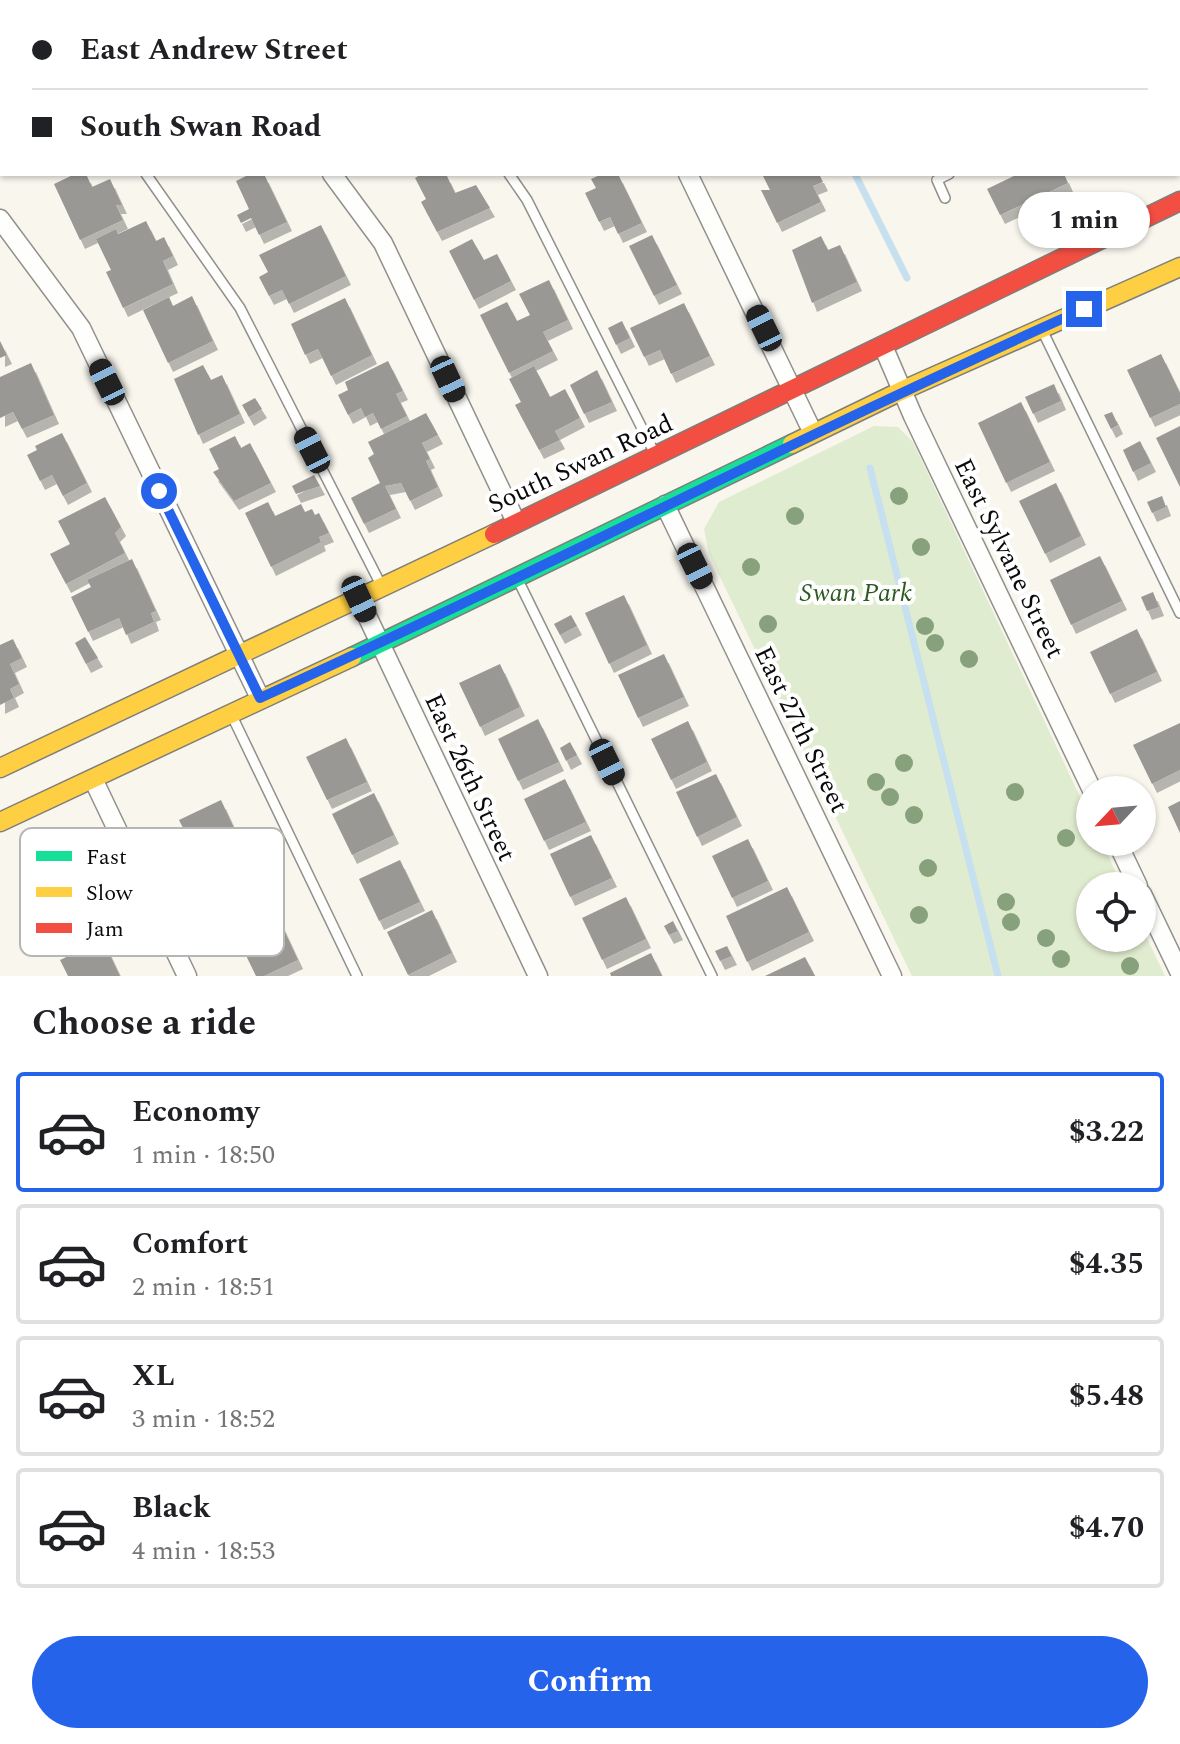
<!DOCTYPE html>
<meta charset="utf-8">
<style>
body{margin:0;font-family:Spectral,serif;background:#f2f2f2;color:#202124;height:100vh;display:flex;flex-direction:column;font-size:30px;white-space:nowrap}
*{box-sizing:border-box;margin:0}
p{font-size:26px;color:#757577}
.icon{flex:none;width:44px;height:44px;fill:none;stroke:currentColor;stroke-width:2;stroke-linecap:round;stroke-linejoin:round}
.map{position:relative;height:976px;overflow:hidden}
.side{display:flex;flex-direction:column;background:#fff;flex:1}
.side>*{flex:none}
.guide{position:absolute;left:0px;top:0px;width:1180px;height:176px;box-shadow:0 2px 6px #0004;display:grid;align-content:center;height:176px;padding:0 32px;background:#fff}
.needle{width:52px;rotate:244deg}
.buttons{position:absolute;left:1076px;top:776px;display:grid;gap:16px}
.buttons a{display:grid;place-items:center;width:80px;height:80px;border-radius:50%;background:#fff;box-shadow:0 2px 6px #0004;font-size:40px}
.end{position:absolute;width:36px;height:36px;margin:-18px;border:10px solid #2563eb;background:#fff;box-shadow:0 0 0 4px #fff}
.from{border-radius:50%}
.bubble{position:absolute;height:56px;border-radius:28px;background:#fff;box-shadow:0 2px 6px #0004;font-size:26px;font-weight:700;line-height:56px;text-align:center}
.car{position:absolute;width:24px;height:48px;margin:-24px -12px;border-radius:10px;box-shadow:0 0 6px 2px #0007;background:linear-gradient(#222 24%,#8ab4d8 0 40%,#222 0 76%,#8ab4d8 0 86%,#222 0)}
.guide b{display:flex;align-items:center;gap:28px;height:76px;font-size:30px}
.guide b+b{border-top:2px solid #e0e0e0}
.guide i{width:20px;height:20px;background:#202124}
ul{padding:0;list-style:none}
li{display:flex;align-items:center;gap:24px;height:120px;margin:0 16px 12px;padding:0 16px;border:4px solid #e0e0e0;border-radius:8px}
li div{flex:1}
li b{display:block;font-size:30px}
li em{font-style:normal;font-weight:700}
li.active{border-color:#2563eb}
li>.icon{width:72px;height:72px;stroke-width:1.5}
h2{padding:0 32px;font-size:36px;line-height:96px}
.button{display:flex;gap:16px;margin-top:auto;padding:16px 32px}
.button a{flex:1;height:92px;border-radius:48px;background:#2563eb;color:#fff;font-size:32px;font-weight:700;line-height:92px;text-align:center}
.map>svg:first-child{display:block}
.green{fill:#e0eccf}
.lines{fill:none;stroke-linecap:round;stroke-linejoin:round}
.stream{stroke:#c6e0f0;stroke-width:7}
.building{fill:#9a9894;filter:url(#shadow)}
.lane-casing{stroke:#91908c;stroke-width:12}
.street-casing{stroke:#91908c;stroke-width:21}
.fast-casing{stroke:#7e7e7a;stroke-width:21}
.slow-casing{stroke:#7e7e7a;stroke-width:21}
.jam-casing{stroke:#7e7e7a;stroke-width:21}
.lane{stroke:#fefefc;stroke-width:9}
.street{stroke:#fefefc;stroke-width:18}
.fast{stroke:#16e098;stroke-width:18}
.slow{stroke:#ffcf43;stroke-width:18}
.jam{stroke:#f24e42;stroke-width:18}
.tree{fill:#87a17c}
.route{stroke:#2563eb;stroke-width:10}
.labels{text-anchor:middle;stroke-width:8;stroke-linejoin:round;paint-order:stroke}
.street-label{font-size:26px;fill:#0a0a0a;stroke:#fff}
.park-label{font-size:26px;font-style:italic;fill:#2b5b20;stroke:#fff}
.key{fill:#fff;stroke:#b6b6b6;stroke-width:2}
.key-label{font-size:22px;fill:#0a0a0a}
</style>
<div class="map">
<svg width="1180" height="976" viewBox="0 0 1180 976">
<defs>
<filter id="shadow"><feDropShadow dx="5" dy="9" stdDeviation="0" flood-color="#0004"/></filter>
</defs>
<rect width="100%" height="100%" fill="#f8f6ed"/>
<!-- green -->
<polygon class="green" points="874,426 898,427 913,442 1090,818 1090,842 1102,842 1122,886 1090,886 1090,938 1142,938 1142,928 1165,976 912,976 709,554 704,529 719,502"/>
<g class="lines">
<!-- stream -->
<g class="stream">
<polyline points="759,0 760,2"/>
<polyline points="855,174 907,278"/>
<polyline points="870,468 998,976"/>
</g>
</g>
<!-- building -->
<g class="building">
<polygon points="75,174 86,174 92,187 110,179 122,205 116,205 123,220 80,240 54,184"/>
<polygon points="250,174 264,174 287,222 259,235 251,218 241,223 237,215 249,209 236,181"/>
<polygon points="422,174 446,174 455,193 476,185 490,208 437,232 421,202 426,199 415,178"/>
<polygon points="602,174 618,174 642,223 618,234 610,217 599,222 585,193 596,188 591,179"/>
<polygon points="762,174 819,174 823,182 813,186 821,202 777,223 761,190 770,190"/>
<polygon points="1018,174 1064,174 1068,183 1000,215 987,189"/>
<polygon points="146,221 156,241 164,237 173,256 163,261 173,284 123,308 106,272 111,270 96,239 116,229 118,234"/>
<polygon points="321,225 346,276 289,304 282,290 269,296 259,277 268,272 259,255"/>
<polygon points="652,235 677,285 654,296 629,246"/>
<polygon points="821,236 828,250 840,245 857,282 812,303 792,250"/>
<polygon points="472,239 484,260 497,254 511,281 474,300 449,251"/>
<polygon points="549,280 568,320 543,332 553,351 509,373 480,315 507,302 517,321 530,315 519,294"/>
<polygon points="192,296 213,341 168,363 143,310 169,297 173,306"/>
<polygon points="345,298 372,355 331,376 318,349 305,355 291,324"/>
<polygon points="684,303 710,356 671,374 660,350 644,357 630,328"/>
<polygon points="622,321 630,338 616,345 608,328"/>
<polygon points="0,341 7,355 0,358"/>
<polygon points="1161,354 1180,393 1180,404 1150,418 1127,370"/>
<polygon points="388,361 403,391 396,394 407,416 381,429 373,413 365,417 361,408 348,415 338,395 348,390 345,382"/>
<polygon points="31,363 54,415 22,429 13,412 0,418 0,377"/>
<polygon points="203,365 211,380 222,375 240,414 198,435 174,379"/>
<polygon points="534,366 550,397 565,389 580,418 555,431 560,440 539,450 515,405 521,402 509,379"/>
<polygon points="597,370 612,402 584,414 570,385"/>
<polygon points="1054,384 1061,401 1033,414 1025,397"/>
<polygon points="255,398 262,409 249,417 242,405"/>
<polygon points="1021,402 1050,462 1006,483 978,423"/>
<polygon points="1112,412 1118,425 1111,429 1104,415"/>
<polygon points="426,413 438,435 422,443 430,459 426,461 438,487 410,501 401,483 385,486 396,509 364,524 351,498 380,483 368,458 374,454 368,442"/>
<polygon points="1180,426 1180,487 1156,438"/>
<polygon points="62,433 87,483 63,496 52,475 40,481 27,455 37,450 35,446"/>
<polygon points="235,436 241,448 250,443 271,483 234,501 213,472 219,469 209,449"/>
<polygon points="1140,441 1151,463 1133,472 1123,450"/>
<polygon points="314,475 320,486 296,494 292,486"/>
<polygon points="1056,483 1081,536 1045,554 1019,501"/>
<polygon points="1162,496 1166,507 1152,513 1147,502"/>
<polygon points="105,497 121,527 115,533 125,553 66,584 50,554 70,544 58,521"/>
<polygon points="268,502 275,516 301,504 305,512 312,509 315,515 319,513 329,533 319,537 321,542 271,567 245,513"/>
<polygon points="1100,556 1122,601 1071,625 1050,580"/>
<polygon points="132,559 156,611 151,613 154,622 126,635 119,618 88,632 71,597 91,587 87,580"/>
<polygon points="1153,592 1159,607 1147,611 1141,597"/>
<polygon points="624,595 647,645 609,664 585,613"/>
<polygon points="571,615 577,626 560,635 554,624"/>
<polygon points="1137,629 1157,672 1110,694 1090,652"/>
<polygon points="85,637 98,658 86,664 75,643"/>
<polygon points="13,639 22,658 10,664 19,684 10,689 14,698 0,705 0,645"/>
<polygon points="664,654 684,697 638,718 618,675"/>
<polygon points="500,664 520,707 480,727 459,683"/>
<polygon points="538,719 559,762 518,781 498,739"/>
<polygon points="688,721 707,762 671,780 651,739"/>
<polygon points="1180,723 1180,770 1152,784 1133,745"/>
<polygon points="346,738 367,782 327,800 306,757"/>
<polygon points="570,742 577,755 566,761 560,748"/>
<polygon points="716,774 737,817 697,837 676,792"/>
<polygon points="565,779 586,822 544,841 524,799"/>
<polygon points="374,793 394,835 352,855 332,814"/>
<polygon points="221,800 241,843 200,862 179,820"/>
<polygon points="1180,801 1180,833 1168,807"/>
<polygon points="591,835 612,878 570,897 550,854"/>
<polygon points="748,839 768,881 732,898 712,856"/>
<polygon points="400,860 420,902 379,921 359,879"/>
<polygon points="787,887 809,932 747,962 726,916"/>
<polygon points="626,897 646,939 602,960 582,918"/>
<polygon points="432,910 452,953 408,975 387,932"/>
<polygon points="278,917 298,960 264,976 256,976 237,937"/>
<polygon points="673,921 678,931 669,935 664,926"/>
<polygon points="103,940 120,976 68,976 60,960"/>
<polygon points="727,946 732,956 720,961 715,951"/>
<polygon points="651,953 662,976 611,976 610,973"/>
<polygon points="805,957 815,976 765,976"/>
</g>
<g class="lines">
<defs>
<g id="lane">
<polyline points="41,0 41,2"/>
<polyline points="386,0 388,2"/>
<polyline points="867,0 868,2"/>
<polyline points="1124,0 1125,2"/>
<polyline points="943,2 947,0"/>
<polyline points="1068,2 1072,0"/>
<polyline points="1178,90 1180,89"/>
<polyline points="146,174 240,308 381,585"/>
<polyline points="509,174 527,200 655,454"/>
<polyline points="945,198 937,180 949,174"/>
<polyline points="1043,332 1180,613"/>
<polyline points="518,580 712,976"/>
<polyline points="233,718 357,976"/>
</g>
<g id="street">
<polyline points="212,0 213,2"/>
<polyline points="575,0 577,2"/>
<polyline points="332,174 383,243 516,522"/>
<polyline points="688,174 813,433"/>
<polyline points="0,219 81,328 260,698"/>
<polyline points="883,346 913,416 1092,790"/>
<polyline points="665,505 892,976"/>
<polyline points="359,599 538,976"/>
<polyline points="93,779 187,976"/>
<polyline points="1117,842 1138,886"/>
<polyline points="1142,894 1180,973"/>
</g>
<polyline id="fast" points="352,657 792,444"/>
<g id="slow">
<polyline points="792,444 901,391 1180,267"/>
<polyline points="0,768 494,534"/>
<polyline points="0,822 352,657"/>
</g>
<polyline id="jam" points="494,534 1180,201"/>
</defs>
<!-- lane casing -->
<use href="#lane" class="lane-casing"/>
<!-- street casing -->
<use href="#street" class="street-casing"/>
<!-- fast casing -->
<use href="#fast" class="fast-casing"/>
<!-- slow casing -->
<use href="#slow" class="slow-casing"/>
<!-- jam casing -->
<use href="#jam" class="jam-casing"/>
<!-- lane -->
<use href="#lane" class="lane"/>
<!-- street -->
<use href="#street" class="street"/>
<!-- fast -->
<use href="#fast" class="fast"/>
<!-- slow -->
<use href="#slow" class="slow"/>
<!-- jam -->
<use href="#jam" class="jam"/>
</g>
<!-- trees -->
<g class="tree">
<circle cx="899" cy="496" r="9"/>
<circle cx="795" cy="516" r="9"/>
<circle cx="921" cy="547" r="9"/>
<circle cx="751" cy="567" r="9"/>
<circle cx="768" cy="624" r="9"/>
<circle cx="925" cy="626" r="9"/>
<circle cx="935" cy="643" r="9"/>
<circle cx="969" cy="659" r="9"/>
<circle cx="904" cy="763" r="9"/>
<circle cx="876" cy="782" r="9"/>
<circle cx="1015" cy="792" r="9"/>
<circle cx="890" cy="797" r="9"/>
<circle cx="914" cy="815" r="9"/>
<circle cx="1066" cy="838" r="9"/>
<circle cx="928" cy="868" r="9"/>
<circle cx="1006" cy="902" r="9"/>
<circle cx="919" cy="915" r="9"/>
<circle cx="1011" cy="922" r="9"/>
<circle cx="1046" cy="938" r="9"/>
<circle cx="1061" cy="959" r="9"/>
<circle cx="1130" cy="966" r="9"/>
</g>
<g class="lines">
<!-- route -->
<path class="route" d="M159 491 260 698C537 573 807 433 1084 309"/>
</g>
<g class="labels">
<!-- street labels -->
<g class="street-label">
<text transform="translate(580 463) rotate(-25)" y="9">South Swan Road</text>
<text transform="translate(1010 558) rotate(64)" y="9">East Sylvane Street</text>
<text transform="translate(802 729) rotate(64)" y="9">East 27th Street</text>
<text transform="translate(471 777) rotate(65)" y="9">East 26th Street</text>
</g>
<!-- park labels -->
<g class="park-label">
<text x="856" y="601">Swan Park</text>
</g>
</g>
<!-- legend -->
<rect x="20" y="828" width="264" height="128" rx="12" class="key"/>
<rect x="36" y="851" width="36" height="10" fill="#16e098"/>
<rect x="36" y="887" width="36" height="10" fill="#ffcf43"/>
<rect x="36" y="923" width="36" height="10" fill="#f24e42"/>
<g class="key-label">
<text x="86" y="864">Fast</text>
<text x="86" y="900">Slow</text>
<text x="86" y="936">Jam</text>
</g>
</svg>
<div class="buttons">
<a><svg class="needle" viewBox="-14 -14 28 28"><path d="M0-13l5 13h-10z" fill="#e53935"/><path d="M0 13l5-13h-10z" fill="#757577"/></svg></a>
<a><svg class="icon" aria-label="locate" viewBox="0 0 24 24"><circle cx="12" cy="12" r="6"/><path d="M12 2v4M12 18v4M2 12h4M18 12h4"/></svg></a>
</div>
<i class="end from" style="left:159px;top:491px"></i>
<i class="end" style="left:1084px;top:309px"></i>
<div class="bubble" style="left:1018px;top:192px;width:132px">1 min</div>
<i class="car" style="left:764px;top:328px;rotate:334deg"></i>
<i class="car" style="left:448px;top:379px;rotate:155deg"></i>
<i class="car" style="left:107px;top:382px;rotate:334deg"></i>
<i class="car" style="left:312px;top:450px;rotate:333deg"></i>
<i class="car" style="left:695px;top:566px;rotate:154deg"></i>
<i class="car" style="left:359px;top:599px;rotate:155deg"></i>
<i class="car" style="left:607px;top:762px;rotate:154deg"></i>
<div class="guide">
<b><i class="from"></i>East Andrew Street</b>
<b><i></i>South Swan Road</b>
</div>
</div>
<section class="side">
<h2>Choose a ride</h2>
<ul>
<li class="active"><svg class="icon" aria-label="car" viewBox="0 0 24 24"><path d="M5 17H2v-5l4-1 3-4h7l3 4 3 1v5h-3M9 17h6M6 11h13"/><circle cx="7" cy="17" r="2"/><circle cx="17" cy="17" r="2"/></svg><div><b>Economy</b><p>1 min · 18:50</p></div><em>$3.22</em></li>
<li><svg class="icon" aria-label="car" viewBox="0 0 24 24"><path d="M5 17H2v-5l4-1 3-4h7l3 4 3 1v5h-3M9 17h6M6 11h13"/><circle cx="7" cy="17" r="2"/><circle cx="17" cy="17" r="2"/></svg><div><b>Comfort</b><p>2 min · 18:51</p></div><em>$4.35</em></li>
<li><svg class="icon" aria-label="car" viewBox="0 0 24 24"><path d="M5 17H2v-5l4-1 3-4h7l3 4 3 1v5h-3M9 17h6M6 11h13"/><circle cx="7" cy="17" r="2"/><circle cx="17" cy="17" r="2"/></svg><div><b>XL</b><p>3 min · 18:52</p></div><em>$5.48</em></li>
<li><svg class="icon" aria-label="car" viewBox="0 0 24 24"><path d="M5 17H2v-5l4-1 3-4h7l3 4 3 1v5h-3M9 17h6M6 11h13"/><circle cx="7" cy="17" r="2"/><circle cx="17" cy="17" r="2"/></svg><div><b>Black</b><p>4 min · 18:53</p></div><em>$4.70</em></li>
</ul>
<div class="button"><a>Confirm</a></div>
</section>
